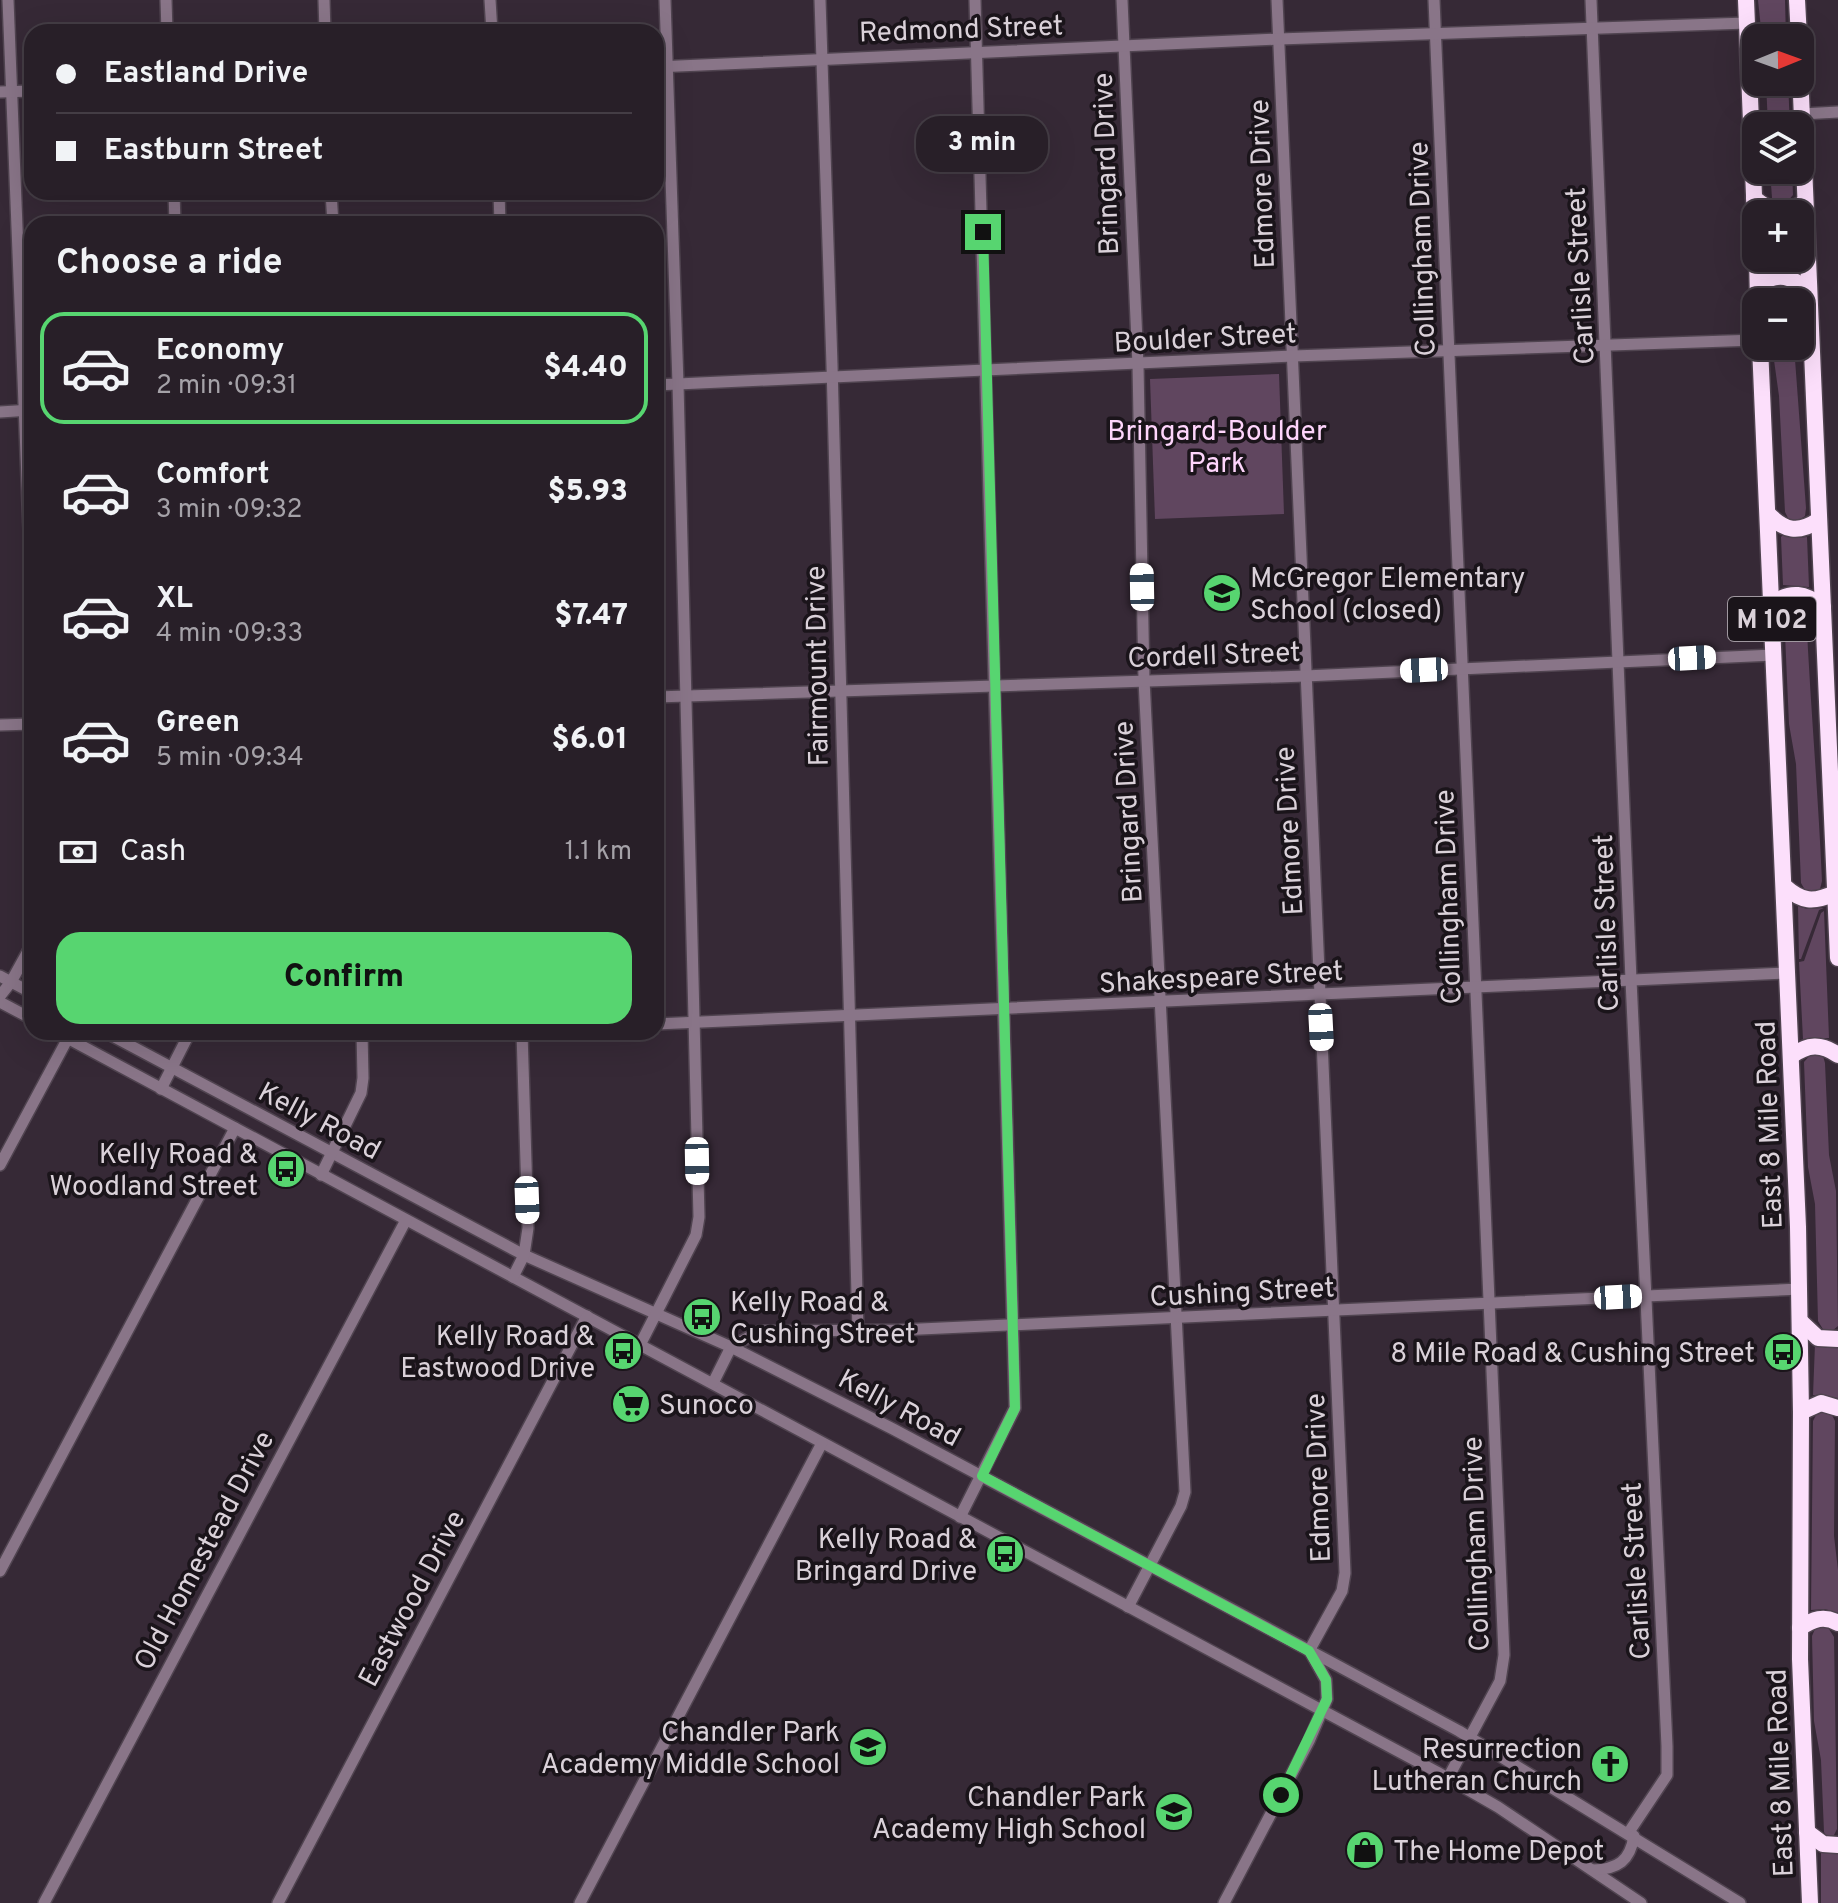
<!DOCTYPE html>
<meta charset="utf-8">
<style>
body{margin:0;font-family:Overpass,sans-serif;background:#342c34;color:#f1f3f6;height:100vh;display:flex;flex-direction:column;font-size:30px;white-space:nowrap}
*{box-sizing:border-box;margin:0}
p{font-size:26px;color:#a5a2a8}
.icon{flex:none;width:44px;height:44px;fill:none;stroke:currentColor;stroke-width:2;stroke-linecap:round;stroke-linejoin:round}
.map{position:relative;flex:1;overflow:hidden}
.details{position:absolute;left:24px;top:216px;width:640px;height:824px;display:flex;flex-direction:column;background:#281f28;border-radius:24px;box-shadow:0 8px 32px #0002,0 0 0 2px #443d45}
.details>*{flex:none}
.hud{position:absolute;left:24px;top:24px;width:640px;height:176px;border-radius:24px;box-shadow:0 8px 32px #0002,0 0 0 2px #443d45;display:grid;align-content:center;height:176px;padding:0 32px;background:#281f28}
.needle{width:52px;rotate:89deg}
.controls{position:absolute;left:1742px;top:24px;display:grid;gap:16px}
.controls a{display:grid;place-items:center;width:72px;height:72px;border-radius:16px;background:#281f28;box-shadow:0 8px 32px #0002,0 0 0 2px #443d45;font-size:40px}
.end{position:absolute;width:36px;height:36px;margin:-18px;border:10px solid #57d570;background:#111;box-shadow:0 0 0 4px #111}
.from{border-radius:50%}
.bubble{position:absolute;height:56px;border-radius:24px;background:#281f28;box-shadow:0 8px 32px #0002,0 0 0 2px #443d45;font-size:26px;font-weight:800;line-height:56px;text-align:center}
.car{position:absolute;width:24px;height:48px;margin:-24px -12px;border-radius:10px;box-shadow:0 0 6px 2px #0007;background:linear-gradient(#fff 24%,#345 0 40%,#fff 0 76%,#345 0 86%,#fff 0)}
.hud b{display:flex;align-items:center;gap:28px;height:76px;font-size:30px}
.hud b+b{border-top:2px solid #443d45}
.hud i{width:20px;height:20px;background:#f1f3f6}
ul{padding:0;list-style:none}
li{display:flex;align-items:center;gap:24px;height:112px;margin:0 16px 12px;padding:0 16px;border:4px solid transparent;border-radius:24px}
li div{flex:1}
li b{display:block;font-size:30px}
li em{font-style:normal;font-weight:800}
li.on{border-color:#57d570}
li>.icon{width:72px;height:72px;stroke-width:1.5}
h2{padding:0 32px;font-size:36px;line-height:96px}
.pay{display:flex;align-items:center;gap:20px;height:88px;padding:0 32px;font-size:30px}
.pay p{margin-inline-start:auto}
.action{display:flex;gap:16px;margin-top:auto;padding:16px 32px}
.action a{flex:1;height:92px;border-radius:24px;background:#57d570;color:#111;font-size:32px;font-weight:800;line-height:92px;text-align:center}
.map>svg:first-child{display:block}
.green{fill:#60465f}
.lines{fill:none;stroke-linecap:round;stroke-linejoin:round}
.minor-casing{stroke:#504450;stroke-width:14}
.highway-casing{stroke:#504450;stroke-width:19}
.minor{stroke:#897588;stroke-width:11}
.highway{stroke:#fcdffb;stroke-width:16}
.route{stroke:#57d570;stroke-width:10}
.labels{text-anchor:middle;stroke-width:7;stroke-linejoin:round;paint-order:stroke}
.shield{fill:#1a141a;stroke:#a098a0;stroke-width:2}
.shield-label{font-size:26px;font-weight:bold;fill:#dad1d9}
.street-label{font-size:28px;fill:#dad1d9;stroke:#1a141a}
.park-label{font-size:28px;fill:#fed5fc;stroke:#1a141a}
.poi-label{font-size:28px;fill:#dad1d9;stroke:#1a141a;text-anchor:end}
</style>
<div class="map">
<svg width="1838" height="1903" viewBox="0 0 1838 1903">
<rect width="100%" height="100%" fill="#362936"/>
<!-- green -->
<g class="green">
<polygon points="1758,0 1785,0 1786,38 1762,38"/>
<polygon points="1766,82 1788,82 1790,126 1768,126"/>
<polygon points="1770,170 1792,170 1793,195 1786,203 1778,204 1772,198"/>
<polygon points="1772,346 1794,346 1806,508 1805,516 1796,522 1789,520 1785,512 1779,396"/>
<polygon points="1279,374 1284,514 1155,519 1150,379"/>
<polygon points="1783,535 1797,538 1807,537 1809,587 1783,585 1781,537"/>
<path d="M1789 602 1802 603 1806 610C1810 701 1818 790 1822 881L1820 889 1813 893 1805 890 1801 883 1796 764 1789 724 1784 612Z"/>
<polygon points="1798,906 1807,909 1824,908 1819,910 1801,959 1799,959"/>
<polygon points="1824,911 1829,1038 1803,1039 1799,962 1804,961 1821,913"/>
<polygon points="1812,1053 1823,1056 1825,1063 1829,1155 1836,1191 1838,1326 1832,1331 1824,1331 1818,1321 1815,1204 1808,1167 1804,1062"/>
<polygon points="1815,1344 1826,1348 1838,1347 1838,1398 1813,1395"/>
<polygon points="1825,1411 1831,1413 1835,1421 1834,1536 1838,1570 1838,1613 1825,1609 1811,1610 1813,1421 1817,1413"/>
<polygon points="1827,1626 1834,1637 1837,1829 1833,1837 1827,1837 1824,1832 1821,1760 1814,1721 1812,1636 1815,1629"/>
<polygon points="1821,1852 1838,1854 1838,1903 1821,1903"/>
</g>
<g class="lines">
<defs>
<g id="minor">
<polyline points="8,0 32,606"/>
<polyline points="166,0 167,32"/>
<polyline points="324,0 325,32"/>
<polyline points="490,0 492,32"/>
<polyline points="820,0 832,365 858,1332"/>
<polyline points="1122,0 1138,365 1144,680 1185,1492 1181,1506 1128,1607"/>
<polyline points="1277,0 1345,1573 1342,1591 1309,1651"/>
<polyline points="1434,0 1504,1655 1500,1681 1448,1778"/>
<polyline points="1591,0 1631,980 1667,1746 1667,1775 1629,1832"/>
<polyline points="656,67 1279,39 1747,23"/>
<polyline points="0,92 32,91"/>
<polyline points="1802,114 1838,112"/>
<polyline points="174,192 175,224"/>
<polyline points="331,192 333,224"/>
<polyline points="499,192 500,224"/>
<polyline points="656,385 1293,356 1756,340"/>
<polyline points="0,412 31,410"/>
<polyline points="656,697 1305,676 1774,655"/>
<polyline points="0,725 32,724"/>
<polyline points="0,976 32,993"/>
<polyline points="0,996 11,982 32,944"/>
<polyline points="0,1002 32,1019"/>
<polyline points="656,1024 1788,973"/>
<polyline points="56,1032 1437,1772 1498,1807 1641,1903"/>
<polyline points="105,1032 524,1255 731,1347 893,1429 1329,1661 1459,1731 1740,1903"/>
<polyline points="161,1089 190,1032"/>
<polyline points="0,1165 68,1038"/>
<polyline points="321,1175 361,1093 363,1078 362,1032"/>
<polyline points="513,1277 524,1255 528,1228 522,1032"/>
<polyline points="640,1345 696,1235 699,1217 678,384 665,0"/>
<polyline points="713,1383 731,1347 760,1331 899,1330 1800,1289"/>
<polyline points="960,1517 1015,1408 975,0"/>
<polyline points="0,1571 235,1128"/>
<path d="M1593 1870C1618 1869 1630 1861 1634 1836"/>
<polyline points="44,1903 406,1220"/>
<polyline points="278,1903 587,1316"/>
<polyline points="580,1903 822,1443"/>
<polyline points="1224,1903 1309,1741 1327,1699 1326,1680 1310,1651"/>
</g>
<g id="highway">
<polyline points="1746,0 1756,244"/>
<polyline points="1797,0 1799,38"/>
<polyline points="1800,72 1838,958"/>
<path d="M1754 198C1771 213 1786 216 1805 202"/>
<polyline points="1757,258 1758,302"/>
<path d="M1758 285C1779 271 1792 276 1809 292"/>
<polyline points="1760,346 1798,1227 1801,1412 1800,1659 1810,1903"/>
<path d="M1768 514C1785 531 1798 534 1819 520"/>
<path d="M1772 604C1791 590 1805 593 1823 607"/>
<path d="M1784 886C1802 902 1813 903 1835 893"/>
<path d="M1791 1056C1808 1044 1821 1043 1838 1055"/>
<polyline points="1801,1322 1818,1338 1838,1339"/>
<polyline points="1801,1412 1821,1403 1838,1408"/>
<path d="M1800 1628C1813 1619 1824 1615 1838 1623"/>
<polyline points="1807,1832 1823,1844 1838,1845"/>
</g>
</defs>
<!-- minor casing -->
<use href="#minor" class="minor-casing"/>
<!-- highway casing -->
<use href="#highway" class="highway-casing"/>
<!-- minor -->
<use href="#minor" class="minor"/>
<!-- highway -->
<use href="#highway" class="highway"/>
</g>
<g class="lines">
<!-- route -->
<polyline class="route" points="983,232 1015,1408 982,1476 1309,1651 1326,1680 1327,1699 1281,1795"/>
</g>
<!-- icons -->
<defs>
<symbol id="school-disc" viewBox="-11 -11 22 22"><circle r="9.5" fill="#57d570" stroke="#1a141a"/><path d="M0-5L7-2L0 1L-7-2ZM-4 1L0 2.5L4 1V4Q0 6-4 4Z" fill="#111"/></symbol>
<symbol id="bus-disc" viewBox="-11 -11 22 22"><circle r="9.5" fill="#57d570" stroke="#1a141a"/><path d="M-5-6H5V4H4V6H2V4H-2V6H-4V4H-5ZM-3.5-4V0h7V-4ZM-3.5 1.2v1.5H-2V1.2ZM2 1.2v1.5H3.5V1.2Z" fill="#111"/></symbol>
<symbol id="supermarket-disc" viewBox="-11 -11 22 22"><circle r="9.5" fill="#57d570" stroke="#1a141a"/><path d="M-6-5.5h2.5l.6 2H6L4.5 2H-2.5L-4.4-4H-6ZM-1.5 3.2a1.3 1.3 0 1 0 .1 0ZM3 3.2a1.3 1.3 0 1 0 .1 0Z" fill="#111"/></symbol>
<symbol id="church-disc" viewBox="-11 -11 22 22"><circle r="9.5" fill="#57d570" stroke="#1a141a"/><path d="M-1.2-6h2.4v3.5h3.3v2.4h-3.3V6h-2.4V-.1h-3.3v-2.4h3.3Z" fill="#111"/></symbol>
<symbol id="shop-disc" viewBox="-11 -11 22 22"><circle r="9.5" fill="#57d570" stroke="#1a141a"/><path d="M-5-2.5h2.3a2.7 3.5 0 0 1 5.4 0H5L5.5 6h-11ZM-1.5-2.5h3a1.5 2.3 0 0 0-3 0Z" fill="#111"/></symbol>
</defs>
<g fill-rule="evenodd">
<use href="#school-disc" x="1200" y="571" width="44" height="44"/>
<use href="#bus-disc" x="264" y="1147" width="44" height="44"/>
<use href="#bus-disc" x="680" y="1295" width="44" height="44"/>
<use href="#bus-disc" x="601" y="1329" width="44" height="44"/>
<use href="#bus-disc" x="1761" y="1330" width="44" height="44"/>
<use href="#supermarket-disc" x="609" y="1382" width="44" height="44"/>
<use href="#bus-disc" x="983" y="1532" width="44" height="44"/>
<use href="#school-disc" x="846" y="1725" width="44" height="44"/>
<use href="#church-disc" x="1588" y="1742" width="44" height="44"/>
<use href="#school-disc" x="1152" y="1790" width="44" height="44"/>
<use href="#shop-disc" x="1343" y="1828" width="44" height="44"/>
</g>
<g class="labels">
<!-- shield labels -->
<rect class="shield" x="1728" y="597" width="88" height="44" rx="6"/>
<g class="shield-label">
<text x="1772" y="628">M 102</text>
</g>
<!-- street labels -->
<g class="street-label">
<text transform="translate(961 28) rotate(-2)" y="10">Redmond Street</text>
<text transform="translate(1105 164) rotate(-92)" y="10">Bringard Drive</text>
<text transform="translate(1261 184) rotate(-92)" y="10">Edmore Drive</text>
<text transform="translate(1421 249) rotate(-92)" y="10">Collingham Drive</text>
<text transform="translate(1579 276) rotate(-93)" y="10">Carlisle Street</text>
<text transform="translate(1205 337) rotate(-3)" y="10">Boulder Street</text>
<text transform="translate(1214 654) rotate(-2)" y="10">Cordell Street</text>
<text transform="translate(816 666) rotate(-91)" y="10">Fairmount Drive</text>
<text transform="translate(1127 812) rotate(-93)" y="10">Bringard Drive</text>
<text transform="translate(1288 831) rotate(-93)" y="10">Edmore Drive</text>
<text transform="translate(1447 897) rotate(-92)" y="10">Collingham Drive</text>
<text transform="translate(1605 923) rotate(-92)" y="10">Carlisle Street</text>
<text transform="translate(1221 976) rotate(-3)" y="10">Shakespeare Street</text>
<text transform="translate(320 1120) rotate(28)" y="10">Kelly Road</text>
<text transform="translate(1768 1125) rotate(-92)" y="10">East 8 Mile Road</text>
<text transform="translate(1242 1291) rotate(-3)" y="10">Cushing Street</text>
<text transform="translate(900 1407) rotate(28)" y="10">Kelly Road</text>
<text transform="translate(1317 1478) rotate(-92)" y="10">Edmore Drive</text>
<text transform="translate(1475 1544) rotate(-92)" y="10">Collingham Drive</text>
<text transform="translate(203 1550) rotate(-62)" y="10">Old Homestead Drive</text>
<text transform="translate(1635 1571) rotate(-93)" y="10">Carlisle Street</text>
<text transform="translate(411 1598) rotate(-62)" y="10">Eastwood Drive</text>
<text transform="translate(1779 1773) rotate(-92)" y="10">East 8 Mile Road</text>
</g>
<!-- park labels -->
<g class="park-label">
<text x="1217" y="440">Bringard-Boulder<tspan x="1217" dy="32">Park</tspan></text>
</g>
<!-- poi labels -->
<g class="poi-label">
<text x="1250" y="587" text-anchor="start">McGregor Elementary<tspan x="1250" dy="32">School (closed)</tspan></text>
<text x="258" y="1163">Kelly Road &amp;<tspan x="258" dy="32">Woodland Street</tspan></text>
<text x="730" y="1311" text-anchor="start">Kelly Road &amp;<tspan x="730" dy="32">Cushing Street</tspan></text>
<text x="595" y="1345">Kelly Road &amp;<tspan x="595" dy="32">Eastwood Drive</tspan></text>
<text x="1755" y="1362">8 Mile Road &amp; Cushing Street</text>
<text x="659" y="1414" text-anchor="start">Sunoco</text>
<text x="977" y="1548">Kelly Road &amp;<tspan x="977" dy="32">Bringard Drive</tspan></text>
<text x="840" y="1741">Chandler Park<tspan x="840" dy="32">Academy Middle School</tspan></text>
<text x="1582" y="1758">Resurrection<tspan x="1582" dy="32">Lutheran Church</tspan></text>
<text x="1146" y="1806">Chandler Park<tspan x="1146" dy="32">Academy High School</tspan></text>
<text x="1393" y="1860" text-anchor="start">The Home Depot</text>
</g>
</g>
</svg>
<div class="controls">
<a><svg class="needle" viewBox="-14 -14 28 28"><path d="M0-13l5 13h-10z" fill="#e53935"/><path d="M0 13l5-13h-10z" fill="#a5a2a8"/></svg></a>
<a><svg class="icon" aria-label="layers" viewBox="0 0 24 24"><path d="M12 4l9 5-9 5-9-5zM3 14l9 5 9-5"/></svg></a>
<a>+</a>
<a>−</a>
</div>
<i class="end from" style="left:1281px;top:1795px"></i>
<i class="end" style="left:983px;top:232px"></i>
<div class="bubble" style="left:916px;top:116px;width:132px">3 min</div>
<i class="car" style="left:1142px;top:587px;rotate:359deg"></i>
<i class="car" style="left:1692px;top:658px;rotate:87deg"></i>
<i class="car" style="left:1424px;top:670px;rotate:267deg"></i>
<i class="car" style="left:1321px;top:1027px;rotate:177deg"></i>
<i class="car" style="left:697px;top:1161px;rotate:179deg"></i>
<i class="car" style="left:527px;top:1200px;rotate:178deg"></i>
<i class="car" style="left:1618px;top:1297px;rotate:87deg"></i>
<div class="hud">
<b><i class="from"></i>Eastland Drive</b>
<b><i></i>Eastburn Street</b>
</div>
<section class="details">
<h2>Choose a ride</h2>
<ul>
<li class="on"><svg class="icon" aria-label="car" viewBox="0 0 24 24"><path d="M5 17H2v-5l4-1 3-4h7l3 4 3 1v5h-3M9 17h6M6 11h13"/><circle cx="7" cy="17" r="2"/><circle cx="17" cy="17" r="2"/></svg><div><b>Economy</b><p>2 min · 09:31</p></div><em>$4.40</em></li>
<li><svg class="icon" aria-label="car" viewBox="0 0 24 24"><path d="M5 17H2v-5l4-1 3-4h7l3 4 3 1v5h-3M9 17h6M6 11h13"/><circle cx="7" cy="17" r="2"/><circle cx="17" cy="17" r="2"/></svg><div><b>Comfort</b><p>3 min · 09:32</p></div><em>$5.93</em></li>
<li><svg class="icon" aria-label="car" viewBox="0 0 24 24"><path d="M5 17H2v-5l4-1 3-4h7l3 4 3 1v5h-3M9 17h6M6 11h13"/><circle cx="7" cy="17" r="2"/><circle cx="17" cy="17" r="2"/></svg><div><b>XL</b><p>4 min · 09:33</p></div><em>$7.47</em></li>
<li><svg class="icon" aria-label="car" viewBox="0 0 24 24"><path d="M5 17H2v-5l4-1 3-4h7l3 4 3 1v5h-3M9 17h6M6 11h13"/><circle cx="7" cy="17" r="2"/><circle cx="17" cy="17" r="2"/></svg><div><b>Green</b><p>5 min · 09:34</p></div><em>$6.01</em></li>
</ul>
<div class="pay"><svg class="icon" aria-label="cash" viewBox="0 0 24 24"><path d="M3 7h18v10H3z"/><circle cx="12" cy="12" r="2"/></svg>Cash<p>1.1 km</p></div>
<div class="action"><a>Confirm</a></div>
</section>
</div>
